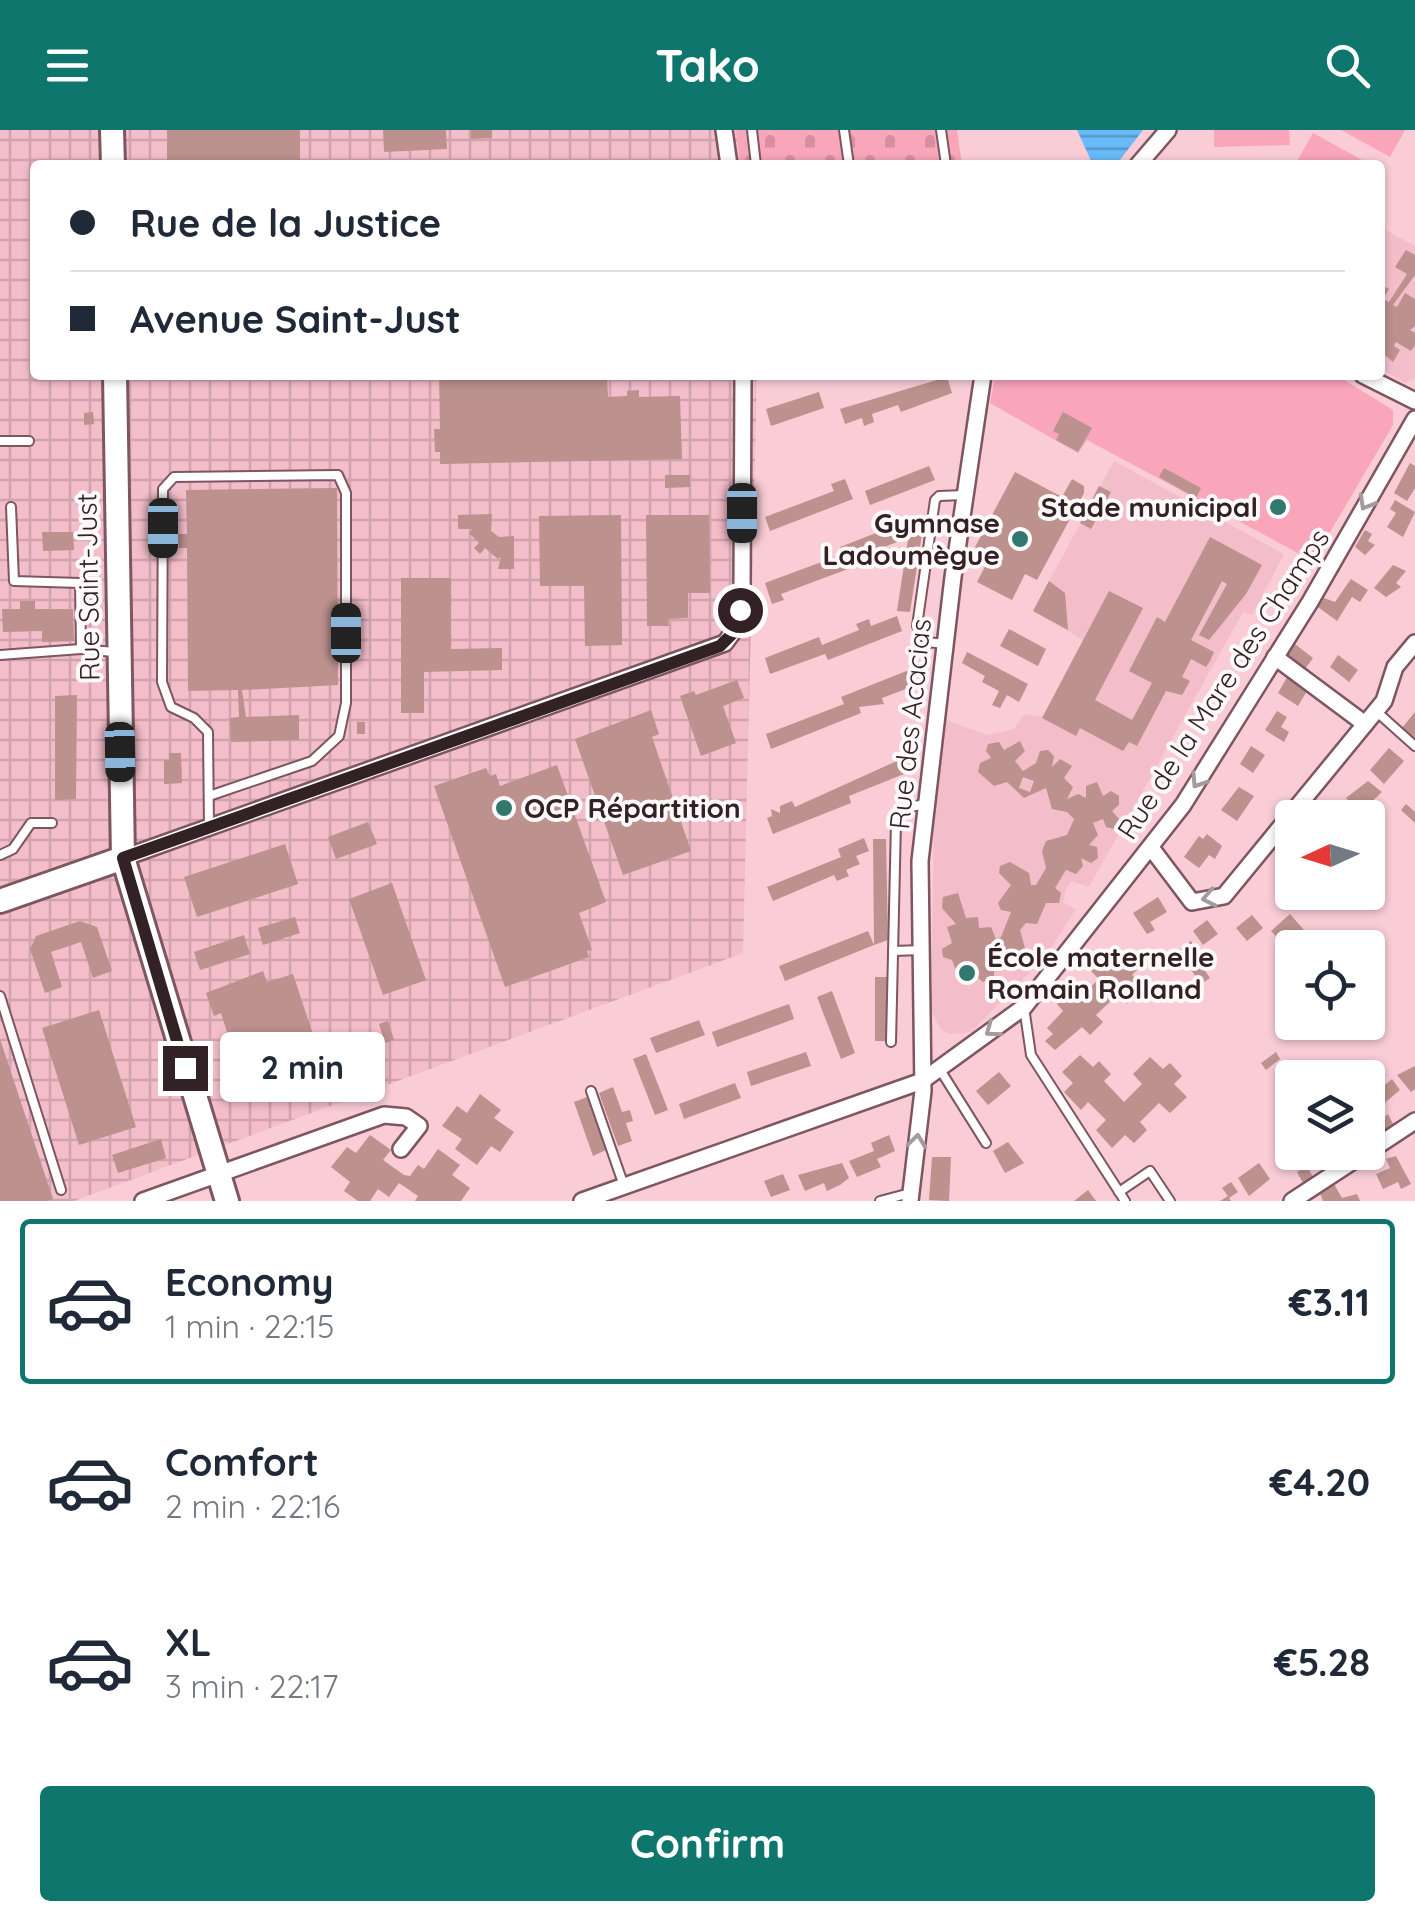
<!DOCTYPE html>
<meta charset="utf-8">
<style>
body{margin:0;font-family:Quicksand,sans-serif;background:#f2f2f3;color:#1f2937;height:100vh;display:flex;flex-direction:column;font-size:38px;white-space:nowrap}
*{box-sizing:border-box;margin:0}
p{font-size:32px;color:#747a83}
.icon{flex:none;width:55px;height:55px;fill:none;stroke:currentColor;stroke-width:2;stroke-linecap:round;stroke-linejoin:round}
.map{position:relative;height:1071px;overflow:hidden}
.sheet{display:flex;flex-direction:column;background:#fff;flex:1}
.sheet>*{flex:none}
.banner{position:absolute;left:30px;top:30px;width:1355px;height:220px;border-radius:10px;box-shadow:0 2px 8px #0004;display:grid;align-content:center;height:220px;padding:0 40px;background:#fff}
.needle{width:65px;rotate:266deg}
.buttons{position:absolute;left:1275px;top:670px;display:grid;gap:20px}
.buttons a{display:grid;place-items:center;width:110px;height:110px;border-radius:10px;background:#fff;box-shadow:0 2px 8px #0004;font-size:50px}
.end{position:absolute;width:45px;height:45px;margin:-22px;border:12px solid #322125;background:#fff;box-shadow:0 0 0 5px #fff}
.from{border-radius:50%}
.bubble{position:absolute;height:70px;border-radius:10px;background:#fff;box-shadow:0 2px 8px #0004;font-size:32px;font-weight:800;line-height:70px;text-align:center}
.car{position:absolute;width:30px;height:60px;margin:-30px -15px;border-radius:12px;box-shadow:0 0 8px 2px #0007;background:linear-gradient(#222 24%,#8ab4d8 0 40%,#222 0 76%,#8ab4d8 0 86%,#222 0)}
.banner b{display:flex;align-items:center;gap:35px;height:95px;font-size:38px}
.banner b+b{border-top:2px solid #e0e1e3}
.banner i{width:25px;height:25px;background:#1f2937}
ul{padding:18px 0 0;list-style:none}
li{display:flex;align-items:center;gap:30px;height:165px;margin:0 20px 15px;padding:0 20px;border:5px solid transparent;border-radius:10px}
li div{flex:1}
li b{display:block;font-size:38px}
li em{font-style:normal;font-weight:800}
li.on{border-color:#0f766e}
li>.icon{width:90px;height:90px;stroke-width:1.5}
.cta{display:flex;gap:20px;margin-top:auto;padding:20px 40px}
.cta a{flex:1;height:115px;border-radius:10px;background:#0f766e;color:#fff;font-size:40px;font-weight:800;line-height:115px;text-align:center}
header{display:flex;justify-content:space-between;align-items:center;height:130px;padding:0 40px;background:#0f766e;color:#fff;font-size:45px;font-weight:800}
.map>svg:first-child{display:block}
.built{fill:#f3beca}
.industrial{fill:url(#industrial-grid)}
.cemetery{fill:url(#cemetery-stones)}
.garden{fill:#f9a5ba}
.water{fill:url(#water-rules)}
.building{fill:#bc918e;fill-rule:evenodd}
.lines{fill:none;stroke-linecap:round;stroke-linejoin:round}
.lane-casing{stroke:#7d565f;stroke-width:12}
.street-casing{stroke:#7d565f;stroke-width:20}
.secondary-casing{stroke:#7d565f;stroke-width:28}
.lane{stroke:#fff;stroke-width:8}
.street{stroke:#fff;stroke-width:15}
.secondary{stroke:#fff;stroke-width:22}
.oneway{stroke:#a39b9d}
.route{stroke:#322125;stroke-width:12}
.poi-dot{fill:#31786e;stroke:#fef9fa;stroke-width:4}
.labels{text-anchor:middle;stroke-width:8;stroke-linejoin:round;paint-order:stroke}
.poi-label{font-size:28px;font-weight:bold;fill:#322125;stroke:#fef9fa;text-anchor:end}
.street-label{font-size:28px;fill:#322125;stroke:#fef9fa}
</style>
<header><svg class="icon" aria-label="menu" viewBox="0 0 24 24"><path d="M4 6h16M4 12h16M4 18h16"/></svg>Tako<svg class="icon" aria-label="search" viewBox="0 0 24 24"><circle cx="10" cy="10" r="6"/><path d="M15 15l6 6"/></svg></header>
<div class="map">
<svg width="1415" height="1071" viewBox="0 0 1415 1071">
<defs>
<pattern id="industrial-grid" width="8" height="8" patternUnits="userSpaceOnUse" patternTransform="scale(2.5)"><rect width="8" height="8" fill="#f3beca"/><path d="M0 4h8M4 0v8" fill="none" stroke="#d1a3ad"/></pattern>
<pattern id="cemetery-stones" width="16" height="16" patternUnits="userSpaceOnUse" patternTransform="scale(2.5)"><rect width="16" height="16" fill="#f9a5ba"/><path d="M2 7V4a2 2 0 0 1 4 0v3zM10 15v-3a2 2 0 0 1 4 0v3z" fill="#d68ea0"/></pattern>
<pattern id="water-rules" width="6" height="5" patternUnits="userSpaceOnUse" patternTransform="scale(2.5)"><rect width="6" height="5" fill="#69baf8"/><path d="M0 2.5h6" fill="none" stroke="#5797c9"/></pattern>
</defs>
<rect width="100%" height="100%" fill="#f9ccd6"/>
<!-- built -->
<g class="built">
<polygon points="1380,97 1415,116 1415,248 1405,253 1380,238"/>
<polygon points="1114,331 1284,424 1252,485 1243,482 1089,757 1071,751 1066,759 1063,772 1076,779 1046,826 971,902 950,904 941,900 931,881 934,701 944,589 987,605 1014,599 1024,584 1043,587 1083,510 1033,481"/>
</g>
<!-- industrial -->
<polygon class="industrial" points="0,0 736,0 740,35 35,35 35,245 757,245 743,823 74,1071 0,1071"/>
<!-- cemetery -->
<polygon class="cemetery" points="736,0 957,0 962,35 740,35"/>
<!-- garden -->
<g class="garden">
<polygon points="1214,0 1289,0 1290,15 1214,17"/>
<polygon points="1341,0 1405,0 1390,27"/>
<polygon points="1313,3 1371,35 1295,35"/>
<polygon points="995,245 1336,245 1393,280 1393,295 1313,431 1087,310 1078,323 990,273"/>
</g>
<!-- water -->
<polygon class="water" points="1077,0 1143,0 1116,35 1093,35"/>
<!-- building -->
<g class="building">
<polygon points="167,0 300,0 300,32 167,31"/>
<polygon points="383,0 446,0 447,19 384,22"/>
<polygon points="471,0 492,0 492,8 471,9"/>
<polygon points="659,30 659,35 569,35 569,32"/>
<polygon points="1238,30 1238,35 1162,35 1162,31"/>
<polygon points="1406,120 1415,125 1415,145 1393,175 1397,177 1405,163 1415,169 1415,196 1410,200 1415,203 1415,215 1411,221 1396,212 1394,216 1400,220 1393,232 1380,221 1380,154 1389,159 1383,169 1389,172 1407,144 1395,137"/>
<polygon points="439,245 607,245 608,267 627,266 627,261 639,260 639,267 680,266 682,329 440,334 440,322 435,322 434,299 440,299"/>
<polygon points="947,247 952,263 901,282 898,275 872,284 874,292 864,296 862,288 845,294 840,279"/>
<polygon points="819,262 824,278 771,296 766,279"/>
<polygon points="93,282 94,294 84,295 84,283"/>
<polygon points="1063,282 1092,298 1078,322 1056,310 1059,304 1053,301"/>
<polygon points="1410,333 1415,336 1415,358 1407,371 1394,363"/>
<polygon points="929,336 935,350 870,375 865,361"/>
<polygon points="1164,338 1201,358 1196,368 1159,347"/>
<polygon points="1015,342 1062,367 1072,349 1084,356 1084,363 1037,450 1025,444 1012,470 977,452 991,425 975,417"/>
<polygon points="665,345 690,345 690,357 665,358"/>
<polygon points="845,349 853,369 770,401 765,387 834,361 831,354"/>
<polygon points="1099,356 1111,362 1091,399 1080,393"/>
<polygon points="337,358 338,555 242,560 246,587 299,585 299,610 231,612 230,588 239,587 238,560 188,561 187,418 179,418 178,404 187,404 186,360"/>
<polygon points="1395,370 1415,382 1403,407 1387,397 1396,383 1390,379"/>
<polygon points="492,384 491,401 499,407 514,406 514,439 498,439 501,427 498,429 485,418 480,424 474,418 479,413 469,403 472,399 458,399 458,385"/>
<polygon points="621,385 622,515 585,516 584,456 540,456 539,386"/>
<polygon points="646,385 709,385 710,463 688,463 688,488 668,489 669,496 647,496"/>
<polygon points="911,390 924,391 910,482 897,481"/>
<polygon points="894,396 900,411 846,431 848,439 781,464 784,470 772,474 765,453 843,424 840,417"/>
<polygon points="1365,400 1372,404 1368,411 1375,415 1365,425 1355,417"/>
<polygon points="42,402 73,402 74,420 43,421"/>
<polygon points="1210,407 1262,435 1246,464 1209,510 1199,505 1227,454 1222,451 1191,510 1214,522 1210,531 1206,537 1191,529 1182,547 1190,551 1182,565 1166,561 1137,616 1129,612 1123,621 1080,598 1076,606 1042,588 1109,461 1143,478 1095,570 1132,590 1152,553 1129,541 1157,487 1165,492"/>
<polygon points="1393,435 1406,441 1396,453 1401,457 1386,467 1374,458"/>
<polygon points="401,448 451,448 451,519 502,518 502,540 424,542 424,583 401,583"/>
<polygon points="1351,449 1368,460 1360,472 1352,467 1337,491 1318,477 1324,468 1335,472"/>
<polygon points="1049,451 1065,463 1068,500 1033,481"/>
<polygon points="20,471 35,471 35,479 73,479 74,511 42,512 42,501 3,502 2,479 20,479"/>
<polygon points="897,486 902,501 828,530 825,524 770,544 765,528 819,507 822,515 859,500 856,494 869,489 871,496"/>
<polygon points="1009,499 1046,519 1038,536 1000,516"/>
<polygon points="1295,514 1313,528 1305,539 1287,526"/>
<polygon points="967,522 1028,554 1019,572 1007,565 1000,578 992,575 999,561 982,552 985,546 962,533"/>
<polygon points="1338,525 1358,540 1349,552 1330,537"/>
<polygon points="909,540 914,556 882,568 884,574 859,577 861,583 771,619 766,604 844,574 841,567"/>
<polygon points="1289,544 1307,561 1298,576 1278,563"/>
<polygon points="737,550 744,568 723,576 736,613 701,626 680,566 694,561 696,565"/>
<polygon points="77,565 76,669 55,670 55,566"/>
<polygon points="651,580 659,604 652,607 691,721 623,745 575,609"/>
<polygon points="1277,581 1287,587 1281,597 1289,602 1284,612 1265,600"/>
<polygon points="1415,582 1415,608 1402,598"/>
<rect x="357" y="592" width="8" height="12"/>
<path d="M1020 611 1025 621 1015 631 1023 641 1036 633 1040 621 1048 620 1054 626 1052 637 1060 629 1072 636 1064 648 1073 657 1067 669 1078 664 1086 668V656L1097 652 1103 666 1111 661 1119 666V675L1112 681 1120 690 1114 699 1106 697 1103 689 1093 693 1098 705 1089 715 1097 717 1098 728 1091 733 1081 728 1083 736 1076 744 1066 740 1055 758 1061 763 1059 773H1046L1037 794 1026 793 1020 800 1026 822 994 837V848L983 852 977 847 958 846 952 830 943 827 942 819 952 813 947 797 956 794 942 778 943 767 958 763 966 788 978 787 979 798 991 797 996 809 1001 807 1011 782 1001 780 998 773 1011 755 999 743 1000 736 1010 732 1029 743 1031 755H1036L1046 738 1042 721 1046 711 1067 705 1074 689 1067 682 1052 679 1046 658 1024 668 1007 652 994 656 978 642 980 633 991 628 986 621 988 614 999 612 1004 620ZM1023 647 1034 651 1030 662 1019 658Z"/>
<polygon points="1251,616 1265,625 1253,643 1240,634"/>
<polygon points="1389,618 1404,631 1384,654 1370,640"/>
<polygon points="169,623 181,623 182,653 164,654 164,630 169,630"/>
<polygon points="899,630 904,644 849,666 851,673 773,704 767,688 772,686 771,679 780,683 780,676 792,671 795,677"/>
<polygon points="557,635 606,772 579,783 592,820 587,821 589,827 505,857 434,656 486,638 490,646 496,644 500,656"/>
<polygon points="1368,651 1382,662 1360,683 1346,668"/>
<polygon points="1239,657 1254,666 1237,691 1221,680"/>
<polygon points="1406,674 1415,682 1415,693 1401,680"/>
<polygon points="368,692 377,714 336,729 328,707"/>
<polygon points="1207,704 1222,716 1215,729 1209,725 1199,738 1184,727 1199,706 1203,709"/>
<polygon points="864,708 869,721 856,726 860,734 846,740 849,746 837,751 834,745 773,771 767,757 841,727 838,719"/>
<polygon points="873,709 886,709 888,810 874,815"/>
<polygon points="285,714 298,754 197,787 184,747"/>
<polygon points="1289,739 1292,763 1289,766 1277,754"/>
<polygon points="392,753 426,850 383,865 349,769"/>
<polygon points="1158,767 1167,782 1150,792 1155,800 1147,804 1133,783"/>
<polygon points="1290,784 1304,800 1285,816 1271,801"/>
<polygon points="1252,785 1263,798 1247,811 1236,798"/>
<polygon points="295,787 300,803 263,815 258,798"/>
<polygon points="1207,790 1218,804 1203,815 1193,801"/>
<polygon points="80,791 97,797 112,841 93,848 81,812 51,822 62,857 45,863 30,819 36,806"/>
<polygon points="868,801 874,815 785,851 779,836"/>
<polygon points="244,805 250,824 200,840 194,822"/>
<polygon points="1191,811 1195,818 1191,821 1210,848 1201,854 1178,821"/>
<polygon points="1106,821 1118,833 1127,825 1139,838 1132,845 1144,857 1127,874 1117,865 1096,885 1103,892 1090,905 1082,897 1055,920 1045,911 1053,904 1047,898 1063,881 1057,874 1074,857 1082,865 1099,849 1088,838"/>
<polygon points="263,841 267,852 293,844 326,944 261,965 244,914 232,918 221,883 214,886 206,863"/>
<rect x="875" y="847" width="13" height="64"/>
<polygon points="1292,849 1292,871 1289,874 1278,860"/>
<polygon points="832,861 855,923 841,929 817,867"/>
<polygon points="789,874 794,889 717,917 712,902"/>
<polygon points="99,880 136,997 79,1015 42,898"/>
<polygon points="699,890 705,905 656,923 650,908"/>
<polygon points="388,891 394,910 385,913 379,894"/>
<polygon points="0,909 53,1069 48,1071 0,1071"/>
<polygon points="806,922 811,936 751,956 747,942"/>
<polygon points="1276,922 1280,929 1266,940 1261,933"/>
<polygon points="646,924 668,980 655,985 633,929"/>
<polygon points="1080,925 1093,937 1099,931 1111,944 1104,951 1124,972 1142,954 1133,944 1150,927 1163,939 1170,933 1182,946 1174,954 1187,967 1170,983 1159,973 1140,992 1147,1000 1134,1013 1125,1005 1112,1018 1096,1000 1106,990 1088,972 1081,980 1064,962 1073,953 1062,942"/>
<polygon points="1415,936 1415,959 1411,962 1397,945"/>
<polygon points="999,942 1011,956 988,975 976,961"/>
<polygon points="1392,949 1400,960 1368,987 1368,969"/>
<polygon points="735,953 741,968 684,989 679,974"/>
<polygon points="613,957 622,982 630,980 633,991 626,993 632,1011 618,1016 599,963"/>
<polygon points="480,964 501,980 494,988 514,1002 500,1022 491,1016 477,1035 455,1019 462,1009 442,996 457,976 467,983"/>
<polygon points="587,967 606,1020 593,1026 574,972"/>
<polygon points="1388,984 1394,996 1386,1001 1379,992"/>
<polygon points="370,1005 391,1020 383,1030 404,1045 410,1046 418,1035 424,1039 438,1019 460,1035 452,1045 470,1058 461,1071 415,1071 418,1066 399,1053 389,1067 378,1059 370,1071 358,1071 344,1061 350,1052 331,1037 347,1017 356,1023"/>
<polygon points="889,1005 895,1021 877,1029 881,1037 857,1047 849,1031 874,1021 871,1013"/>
<polygon points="161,1009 166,1028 118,1043 112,1025"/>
<polygon points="1008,1012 1024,1033 1005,1043 993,1021"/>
<polygon points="1396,1026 1411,1054 1401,1059 1398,1052 1383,1059 1376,1044 1390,1038 1386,1029"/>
<polygon points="932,1027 951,1027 949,1071 929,1070"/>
<polygon points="842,1033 849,1048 840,1055 827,1061 824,1053 805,1061 798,1045"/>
<polygon points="1259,1033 1270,1049 1249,1066 1238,1048"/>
<polygon points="1307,1036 1314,1049 1304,1055 1297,1042"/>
<polygon points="783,1044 790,1060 771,1067 764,1051"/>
<polygon points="1231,1052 1238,1062 1229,1068 1231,1071 1220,1071 1228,1066 1222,1058"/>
<polygon points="1334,1054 1342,1068 1357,1064 1360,1071 1323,1071 1320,1063"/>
<polygon points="1088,1060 1096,1071 1074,1071"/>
</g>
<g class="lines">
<defs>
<g id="lane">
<polyline points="752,0 756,35"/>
<polyline points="844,0 849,35"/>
<polyline points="941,0 946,35"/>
<polyline points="0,311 29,311"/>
<polyline points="11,377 14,451 80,453 81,519 114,522"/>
<polyline points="944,514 928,512 917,496 935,370 939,366 964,365"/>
<polyline points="0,525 81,519"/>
<polyline points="1377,582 1415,616"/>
<polyline points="209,698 208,602 194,588 171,577 162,552 163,359 174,347 338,345 346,363 346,573 339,606 312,631 209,666"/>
<polyline points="0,725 13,719 31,693 52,693"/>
<polyline points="893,821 922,820"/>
<polyline points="0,866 61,1060"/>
<polyline points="1024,877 1031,925 1125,1071"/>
<polyline points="891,912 896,692 903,679 928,673"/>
<polyline points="939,938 986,1013"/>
<polyline points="591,961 624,1056"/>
<polyline points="1119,1062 1150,1041 1170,1071"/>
<polyline points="880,1071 910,1063"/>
</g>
<g id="street">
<polyline points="724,0 729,35"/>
<polyline points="1138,35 1168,0"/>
<polyline points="1363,245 1415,271"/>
<polyline points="1275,527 1365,594"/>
<polyline points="1152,719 1192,772 1224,766 1384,571 1395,537 1415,513"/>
<polyline points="123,728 725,513 738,495 742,462 743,245"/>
<polyline points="1368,1022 1415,991"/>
<polyline points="143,1071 384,985 406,987 419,996 401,1019"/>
<polyline points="582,1071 922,951 1024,877 1183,675 1310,472 1415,289"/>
<polyline points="910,1071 923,961 920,731 953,447 983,245"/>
<polyline points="1292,1071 1367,1022"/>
</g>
<g id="secondary">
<polyline points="112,0 113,35"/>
<polyline points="115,245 123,728 227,1071"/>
<polyline points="0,771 123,728"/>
</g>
</defs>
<!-- lane casing -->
<use href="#lane" class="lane-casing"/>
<!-- street casing -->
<use href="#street" class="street-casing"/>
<!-- secondary casing -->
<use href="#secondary" class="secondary-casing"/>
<!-- lane -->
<use href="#lane" class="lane"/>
<!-- street -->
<use href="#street" class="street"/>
<!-- secondary -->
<use href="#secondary" class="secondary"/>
</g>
<!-- one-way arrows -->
<defs><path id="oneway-chevron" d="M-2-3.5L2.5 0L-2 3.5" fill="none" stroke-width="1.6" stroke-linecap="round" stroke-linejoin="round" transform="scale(2.5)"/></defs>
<g class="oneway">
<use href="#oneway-chevron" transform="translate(1366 373) rotate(120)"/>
<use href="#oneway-chevron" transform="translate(1198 651) rotate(123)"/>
<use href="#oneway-chevron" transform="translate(1209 768) rotate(169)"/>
<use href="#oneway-chevron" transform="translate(992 900) rotate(144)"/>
<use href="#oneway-chevron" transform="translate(917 1011) rotate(-83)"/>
</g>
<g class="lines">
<!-- route -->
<polyline class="route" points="185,938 123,728 720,516 734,502 740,480"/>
</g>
<!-- markers -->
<g class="poi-dot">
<circle cx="1278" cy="377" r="10"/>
<circle cx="1020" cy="409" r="10"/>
<circle cx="504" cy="678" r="10"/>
<circle cx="967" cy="843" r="10"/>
</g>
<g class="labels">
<!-- poi labels -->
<g class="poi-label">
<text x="1258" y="387">Stade municipal</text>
<text x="1000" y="403">Gymnase<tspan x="1000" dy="32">Ladoumègue</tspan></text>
<text x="524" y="688" text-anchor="start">OCP Répartition</text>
<text x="987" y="837" text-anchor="start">École maternelle<tspan x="987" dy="32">Romain Rolland</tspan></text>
</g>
<!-- street labels -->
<g class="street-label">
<text transform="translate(88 457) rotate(-91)" y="10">Rue Saint-Just</text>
<text transform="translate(1223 554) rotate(-57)" y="10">Rue de la Mare des Champs</text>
<text transform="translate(910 594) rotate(-84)" y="10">Rue des Acacias</text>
</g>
</g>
</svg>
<div class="buttons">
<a><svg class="needle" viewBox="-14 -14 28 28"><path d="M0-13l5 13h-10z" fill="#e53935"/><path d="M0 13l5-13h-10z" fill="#747a83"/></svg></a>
<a><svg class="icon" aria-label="locate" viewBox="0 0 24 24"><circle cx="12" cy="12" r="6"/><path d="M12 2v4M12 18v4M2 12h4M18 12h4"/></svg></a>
<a><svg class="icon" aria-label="layers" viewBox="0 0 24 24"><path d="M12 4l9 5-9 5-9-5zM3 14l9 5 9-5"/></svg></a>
</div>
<i class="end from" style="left:740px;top:480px"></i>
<i class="end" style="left:185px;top:938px"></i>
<div class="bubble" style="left:220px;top:902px;width:165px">2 min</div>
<i class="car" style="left:742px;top:383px;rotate:180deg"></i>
<i class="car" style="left:163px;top:398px;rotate:180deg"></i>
<i class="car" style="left:346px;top:503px;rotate:0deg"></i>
<i class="car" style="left:120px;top:622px;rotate:179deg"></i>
<div class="banner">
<b><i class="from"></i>Rue de la Justice</b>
<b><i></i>Avenue Saint-Just</b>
</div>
</div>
<section class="sheet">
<ul>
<li class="on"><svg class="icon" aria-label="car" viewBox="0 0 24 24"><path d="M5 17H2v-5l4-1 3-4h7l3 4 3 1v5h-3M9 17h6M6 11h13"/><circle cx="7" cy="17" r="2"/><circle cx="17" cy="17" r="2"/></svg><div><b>Economy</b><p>1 min · 22:15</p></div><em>€3.11</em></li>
<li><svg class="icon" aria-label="car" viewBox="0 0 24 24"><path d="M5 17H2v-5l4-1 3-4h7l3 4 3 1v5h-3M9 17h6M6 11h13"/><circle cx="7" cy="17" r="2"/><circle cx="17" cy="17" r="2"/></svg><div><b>Comfort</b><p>2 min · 22:16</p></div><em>€4.20</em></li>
<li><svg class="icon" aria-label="car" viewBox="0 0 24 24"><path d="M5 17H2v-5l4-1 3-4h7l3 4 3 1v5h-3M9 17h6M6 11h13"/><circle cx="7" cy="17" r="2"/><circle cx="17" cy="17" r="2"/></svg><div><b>XL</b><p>3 min · 22:17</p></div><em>€5.28</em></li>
</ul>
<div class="cta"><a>Confirm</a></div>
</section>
